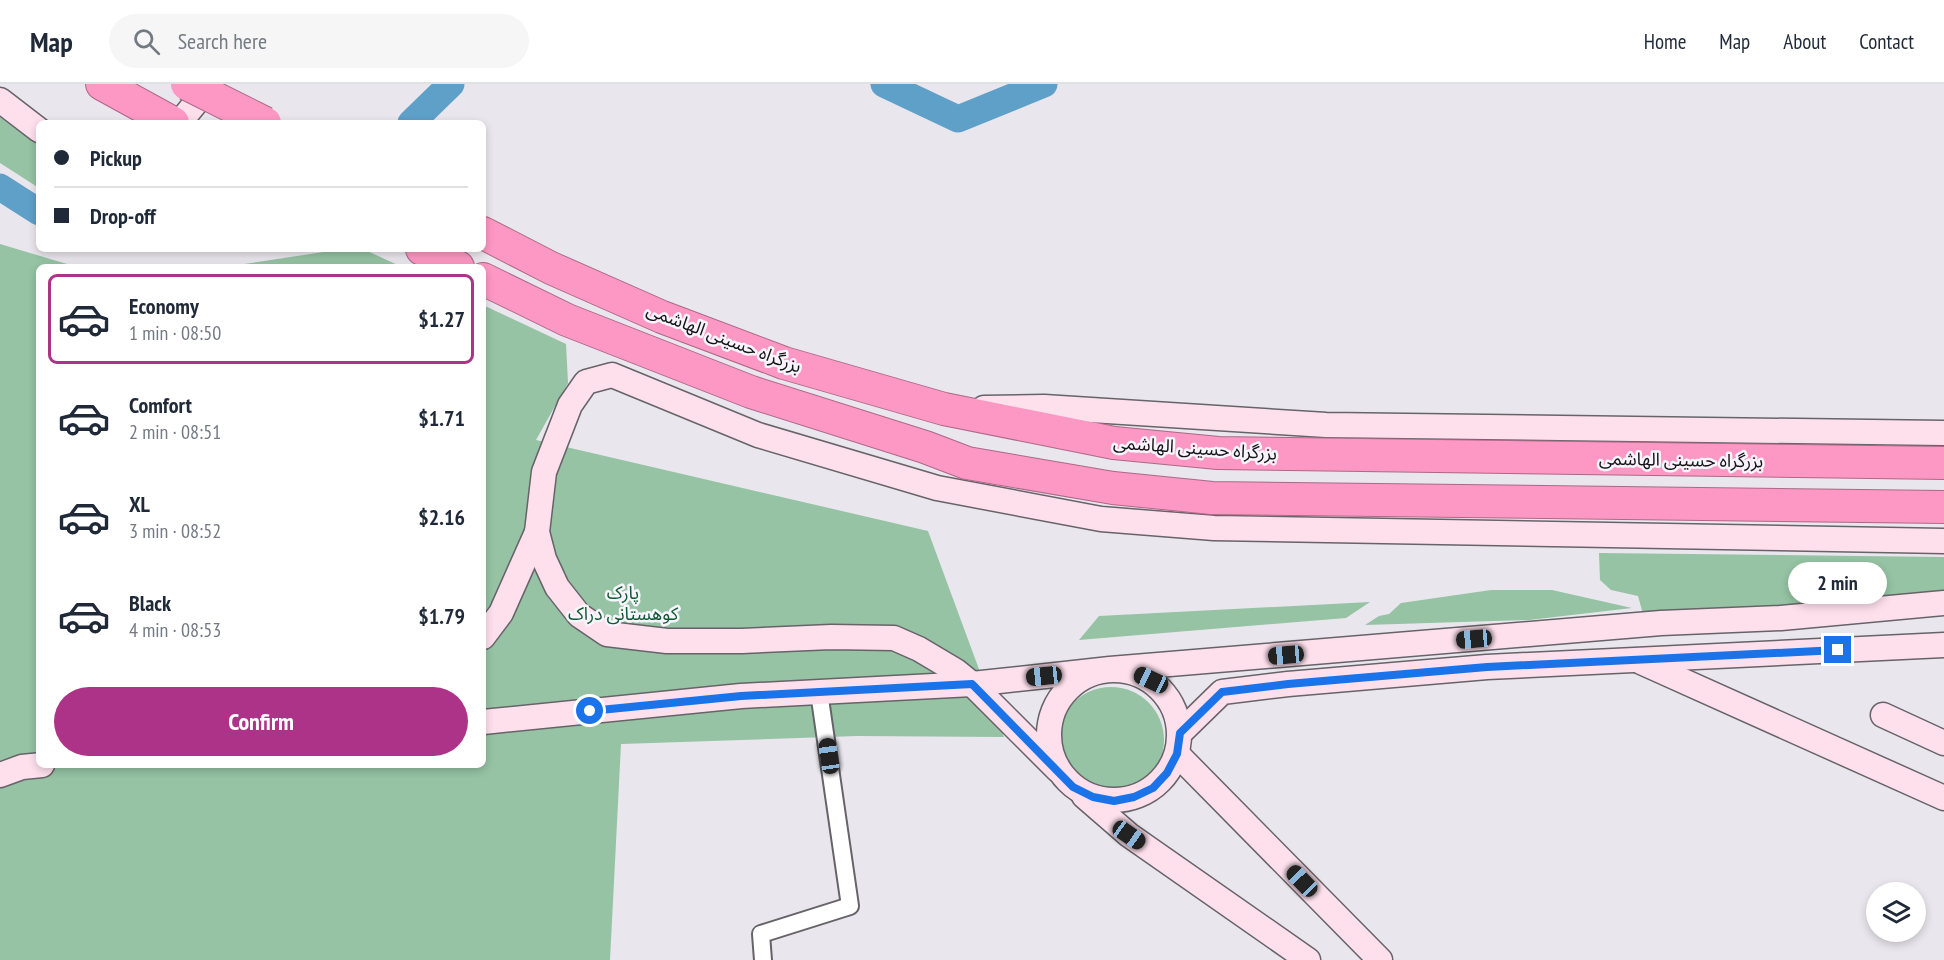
<!DOCTYPE html>
<meta charset="utf-8">
<style>
body{margin:0;font-family:"PT Sans Narrow","Noto Sans Arabic",sans-serif;background:#f6f6f7;color:#1f2937;height:100vh;display:flex;flex-direction:column;font-size:22px;white-space:nowrap}
*{box-sizing:border-box;margin:0}
p{font-size:20px;color:#747a83}
.icon{flex:none;width:33px;height:33px;fill:none;stroke:currentColor;stroke-width:2;stroke-linecap:round;stroke-linejoin:round}
.map{position:relative;flex:1;overflow:hidden}
.sheet{position:absolute;left:36px;top:180px;width:450px;height:504px;display:flex;flex-direction:column;background:#fff;border-radius:9px;box-shadow:0 3px 9px #0003}
.sheet>*{flex:none}
.top-card{position:absolute;left:36px;top:36px;width:450px;height:132px;border-radius:9px;box-shadow:0 3px 9px #0003;display:grid;align-content:center;height:132px;padding:0 18px;background:#fff}
.fabs{position:absolute;left:1866px;top:798px;display:grid;gap:12px}
.fabs a{display:grid;place-items:center;width:60px;height:60px;border-radius:50%;background:#fff;box-shadow:0 3px 9px #0003;font-size:30px}
.end{position:absolute;width:27px;height:27px;margin:-14px;border:8px solid #1a73e8;background:#fff;box-shadow:0 0 0 3px #fff}
.from{border-radius:50%}
.bubble{position:absolute;height:42px;border-radius:21px;background:#fff;box-shadow:0 3px 9px #0003;font-size:20px;font-weight:800;line-height:42px;text-align:center}
.car{position:absolute;width:18px;height:36px;margin:-18px -9px;border-radius:8px;box-shadow:0 0 4px 2px #0007;background:linear-gradient(#222 24%,#8ab4d8 0 40%,#222 0 76%,#8ab4d8 0 86%,#222 0)}
.top-card b{display:flex;align-items:center;gap:21px;height:57px;font-size:22px}
.top-card b+b{border-top:2px solid #e0e1e3}
.top-card i{width:15px;height:15px;background:#1f2937}
ul{padding:10px 0 0;list-style:none}
li{display:flex;align-items:center;gap:18px;height:90px;margin:0 12px 9px;padding:0 6px;border:3px solid transparent;border-radius:9px}
li div{flex:1}
li b{display:block;font-size:22px}
li em{font-style:normal;font-weight:800}
li.active{border-color:#ad3388}
li>.icon{width:54px;height:54px;stroke-width:1.5}
.button{display:flex;gap:12px;margin-top:auto;padding:12px 18px}
.button a{flex:1;height:69px;border-radius:36px;background:#ad3388;color:#fff;font-size:24px;font-weight:800;line-height:69px;text-align:center}
header{display:flex;align-items:center;gap:36px;box-sizing:border-box;height:84px;padding:0 30px;background:#fff;border-bottom:2px solid #e0e1e3}
header strong{font-size:28px}
nav{display:flex;gap:33px;margin-inline-start:auto;font-size:21px}
.search{width:420px;height:54px;background:#f6f6f7;display:flex;align-items:center;gap:15px;box-sizing:border-box;padding:0 21px;border-radius:33px;color:#747a83;font-size:22px}
.map>svg:first-child{display:block}
.green{fill:#95c3a3}
.lines{fill:none;stroke-linecap:round;stroke-linejoin:round}
.river{stroke:#5ea0c8;stroke-width:27}
.street-casing{stroke:#666369;stroke-width:20}
.secondary-casing{stroke:#666369;stroke-width:27}
.highway-casing{stroke:#ac6986;stroke-width:34}
.street{stroke:#fff;stroke-width:16}
.secondary{stroke:#fee0ed;stroke-width:24}
.highway{stroke:#fd97c3;stroke-width:32}
.highway-bridge-casing{stroke:#ac6986;stroke-width:34;stroke-linecap:butt}
.highway-bridge{stroke:#fd97c3;stroke-width:32}
.route{stroke:#1a73e8;stroke-width:8}
.labels{text-anchor:middle;stroke-width:5;stroke-linejoin:round;paint-order:stroke}
.street-label{font-size:18px;fill:#151416;stroke:#f7f4fb}
.park-label{font-size:18px;fill:#0f5932;stroke:#f7f4fb}
</style>
<header>
<strong>Map</strong>
<div class="search"><svg class="icon" aria-label="search" viewBox="0 0 24 24"><circle cx="10" cy="10" r="6"/><path d="M15 15l6 6"/></svg>Search here</div>
<nav><a>Home</a><a>Map</a><a>About</a><a>Contact</a></nav>
</header>
<div class="map">
<svg width="1944" height="876" viewBox="0 0 1944 876">
<rect width="100%" height="100%" fill="#eae6ed"/>
<!-- green -->
<g class="green">
<polygon points="0,31 39,61 39,104 0,79"/>
<polygon points="0,160 77,183 39,183 39,681 483,681 483,221 566,260 568,299 536,356 928,447 1004,653 857,652 621,660 610,876 0,876"/>
<polygon points="343,165 363,165 402,183 225,183"/>
<polygon points="1599,469 1944,473 1944,511 1643,530 1638,512 1611,506 1600,496"/>
<polygon points="1491,506 1552,506 1632,524 1529,536 1365,541 1379,532 1389,530 1401,519"/>
<polygon points="1370,518 1346,534 1079,556 1099,532"/>
<circle cx="1111" cy="656" r="53"/>
</g>
<g class="lines">
<!-- river -->
<g class="river">
<polyline points="884,0 958,35 1044,0"/>
<polyline points="411,39 451,0"/>
<polyline points="0,103 39,128"/>
</g>
<defs>
<polyline id="street" points="763,876 761,850 850,822 819,608"/>
<g id="secondary">
<polyline points="0,16 39,46"/>
<polyline points="176,39 185,32 211,0"/>
<polyline points="984,324 1044,323 1326,341 1944,349"/>
<polyline points="483,553 501,529 537,448"/>
<polyline points="1641,578 1944,714"/>
<circle cx="1114" cy="651" r="65"/>
<polyline points="1883,631 1944,659"/>
<polyline points="483,638 741,612 972,600 1110,585 1661,539 1781,534 1944,519"/>
<polyline points="1180,649 1222,608 1288,600 1487,583 1944,561"/>
<polyline points="1177,670 1380,876"/>
<polyline points="1058,686 972,600 956,587 919,565 894,554 831,553 742,557 667,557 607,550 579,531 557,503 544,475 537,448 544,388 570,321 586,298 612,291 758,351 937,404 1101,435 1214,444 1944,457"/>
<polyline points="0,691 22,683 42,681"/>
<polyline points="1084,712 1129,751 1308,876"/>
</g>
<g id="highway">
<polyline points="102,0 173,39"/>
<polyline points="483,149 551,184 662,233 784,279 944,325 1114,359 1218,369 1944,379"/>
<polyline points="422,165 458,183"/>
<polyline points="483,195 567,236 751,308 925,363 967,379 1113,404 1212,414 1944,423"/>
</g>
</defs>
<!-- street casing -->
<use href="#street" class="street-casing"/>
<!-- secondary casing -->
<use href="#secondary" class="secondary-casing"/>
<!-- highway casing -->
<use href="#highway" class="highway-casing"/>
<!-- street -->
<use href="#street" class="street"/>
<!-- secondary -->
<use href="#secondary" class="secondary"/>
<!-- highway -->
<use href="#highway" class="highway"/>
<defs>
<polyline id="highway-bridge" points="187,0 265,39"/>
</defs>
<!-- highway-bridge casing -->
<use href="#highway-bridge" class="highway-bridge-casing"/>
<!-- highway-bridge -->
<use href="#highway-bridge" class="highway-bridge"/>
</g>
<g class="lines">
<!-- route -->
<polyline class="route" points="590,627 741,612 972,600 1073,703 1093,713 1114,717 1134,713 1153,704 1167,689 1177,670 1180,649 1222,608 1288,600 1487,583 1838,566"/>
</g>
<g class="labels">
<!-- street labels -->
<g class="street-label">
<text transform="translate(724 254) rotate(21)" y="6">بزرگراه حسینی الهاشمی</text>
<text transform="translate(1195 364) rotate(4)" y="6">بزرگراه حسینی الهاشمی</text>
<text transform="translate(1681 376) rotate(1)" y="6">بزرگراه حسینی الهاشمی</text>
</g>
<!-- park labels -->
<g class="park-label">
<text x="623" y="515">پارک<tspan x="623" dy="21">کوهستانی دراک</tspan></text>
</g>
</g>
</svg>
<div class="fabs">
<a><svg class="icon" aria-label="layers" viewBox="0 0 24 24"><path d="M12 4l9 5-9 5-9-5zM3 14l9 5 9-5"/></svg></a>
</div>
<i class="end from" style="left:590px;top:627px"></i>
<i class="end" style="left:1838px;top:566px"></i>
<div class="bubble" style="left:1788px;top:478px;width:99px">2 min</div>
<i class="car" style="left:1474px;top:555px;rotate:265deg"></i>
<i class="car" style="left:1286px;top:571px;rotate:265deg"></i>
<i class="car" style="left:1044px;top:592px;rotate:264deg"></i>
<i class="car" style="left:1151px;top:596px;rotate:295deg"></i>
<i class="car" style="left:829px;top:672px;rotate:352deg"></i>
<i class="car" style="left:1129px;top:751px;rotate:125deg"></i>
<i class="car" style="left:1302px;top:797px;rotate:316deg"></i>
<div class="top-card">
<b><i class="from"></i>Pickup</b>
<b><i></i>Drop-off</b>
</div>
<section class="sheet">
<ul>
<li class="active"><svg class="icon" aria-label="car" viewBox="0 0 24 24"><path d="M5 17H2v-5l4-1 3-4h7l3 4 3 1v5h-3M9 17h6M6 11h13"/><circle cx="7" cy="17" r="2"/><circle cx="17" cy="17" r="2"/></svg><div><b>Economy</b><p>1 min · 08:50</p></div><em>$1.27</em></li>
<li><svg class="icon" aria-label="car" viewBox="0 0 24 24"><path d="M5 17H2v-5l4-1 3-4h7l3 4 3 1v5h-3M9 17h6M6 11h13"/><circle cx="7" cy="17" r="2"/><circle cx="17" cy="17" r="2"/></svg><div><b>Comfort</b><p>2 min · 08:51</p></div><em>$1.71</em></li>
<li><svg class="icon" aria-label="car" viewBox="0 0 24 24"><path d="M5 17H2v-5l4-1 3-4h7l3 4 3 1v5h-3M9 17h6M6 11h13"/><circle cx="7" cy="17" r="2"/><circle cx="17" cy="17" r="2"/></svg><div><b>XL</b><p>3 min · 08:52</p></div><em>$2.16</em></li>
<li><svg class="icon" aria-label="car" viewBox="0 0 24 24"><path d="M5 17H2v-5l4-1 3-4h7l3 4 3 1v5h-3M9 17h6M6 11h13"/><circle cx="7" cy="17" r="2"/><circle cx="17" cy="17" r="2"/></svg><div><b>Black</b><p>4 min · 08:53</p></div><em>$1.79</em></li>
</ul>
<div class="button"><a>Confirm</a></div>
</section>
</div>
